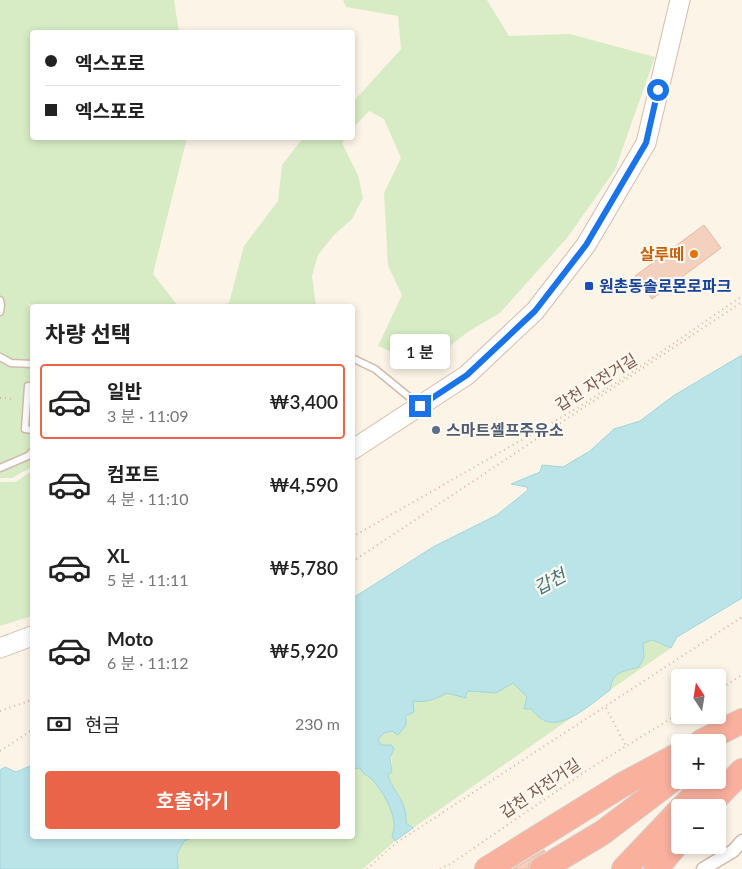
<!DOCTYPE html>
<html lang="ko">
<meta charset="utf-8">
<style>
body{margin:0;font-family:Lato,"Noto Sans KR",sans-serif;background:#f6f6f6;color:#222;height:100vh;display:flex;flex-direction:column;font-size:19px;white-space:nowrap}
*{box-sizing:border-box;margin:0}
p{font-size:16px;color:#767676}
.icon{flex:none;width:28px;height:28px;fill:none;stroke:currentColor;stroke-width:2;stroke-linecap:round;stroke-linejoin:round}
.map{position:relative;flex:1;overflow:hidden}
.drawer{position:absolute;left:30px;top:304px;width:325px;height:535px;display:flex;flex-direction:column;background:#fff;border-radius:5px;box-shadow:0 2px 8px #0003}
.drawer>*{flex:none}
.hud{position:absolute;left:30px;top:30px;width:325px;height:110px;border-radius:5px;box-shadow:0 2px 8px #0003;display:grid;align-content:center;height:110px;padding:0 15px;background:#fff}
.needle{width:32px;rotate:348deg}
.tools{position:absolute;left:671px;top:669px;display:grid;gap:10px}
.tools a{display:grid;place-items:center;width:55px;height:55px;border-radius:5px;background:#fff;box-shadow:0 2px 8px #0003;font-size:25px}
.end{position:absolute;width:22px;height:22px;margin:-11px;border:6px solid #1a73e8;background:#fff;box-shadow:0 0 0 2px #fff}
.from{border-radius:50%}
.bubble{position:absolute;height:35px;border-radius:5px;background:#fff;box-shadow:0 2px 8px #0003;font-size:16px;font-weight:600;line-height:35px;text-align:center}
.hud b{display:flex;align-items:center;gap:18px;height:48px;font-size:19px}
.hud b+b{border-top:1px solid #e0e0e0}
.hud i{width:12px;height:12px;background:#222}
ul{padding:0;list-style:none}
li{display:flex;align-items:center;gap:15px;height:75px;margin:0 10px 8px;padding:0 5px;border:2px solid transparent;border-radius:5px}
li div{flex:1}
li b{display:block;font-size:19px}
li em{font-style:normal;font-weight:600}
li.current{border-color:#ea6449}
li>.icon{width:45px;height:45px;stroke-width:1.5}
h2{padding:0 15px;font-size:22px;line-height:60px}
.pay{display:flex;align-items:center;gap:12px;height:55px;padding:0 15px;font-size:19px}
.pay p{margin-inline-start:auto}
.button{display:flex;gap:10px;margin-top:auto;padding:10px 15px}
.button a{flex:1;height:58px;border-radius:5px;background:#ea6449;color:#fff;font-size:20px;font-weight:600;line-height:58px;text-align:center}
.map>svg:first-child{display:block}
.green{fill:#d7ecc5}
.water{fill:#bbe4e8;stroke:#a1d5da}
.building{fill:#f4d0be;stroke:#e7b69e}
.lines{fill:none;stroke-linecap:round;stroke-linejoin:round}
.lane-casing{stroke:#d0baac;stroke-width:9}
.street-casing{stroke:#d0baac;stroke-width:15}
.secondary-casing{stroke:#d6bcac;stroke-width:21}
.highway-casing{stroke:#d9d0cc;stroke-width:26}
.path{stroke:#d9b3a1;stroke-width:2;stroke-dasharray:1 4;stroke-linecap:butt}
.lane{stroke:#fff;stroke-width:6}
.street{stroke:#fff;stroke-width:12}
.secondary{stroke:#fff;stroke-width:19}
.highway{stroke:#f9b09d;stroke-width:24}
.route{stroke:#1a73e8;stroke-width:6}
.food-dot{fill:#e8710a;stroke:#fff8ef;stroke-width:2}
.transit-dot{fill:#1a4fb4;stroke:#fff8ef;stroke-width:2}
.service-dot{fill:#5c6f8a;stroke:#fff8ef;stroke-width:2}
.labels{text-anchor:middle;stroke-width:4.5;stroke-linejoin:round;paint-order:stroke}
.food-label{font-size:16px;font-weight:bold;fill:#c56008;stroke:#fff8ef;text-anchor:end}
.transit-label{font-size:16px;font-weight:bold;fill:#164399;stroke:#fff8ef;text-anchor:start}
.street-label{font-size:16px;fill:#79584a;stroke:#fff8ef}
.service-label{font-size:16px;font-weight:bold;fill:#4e5e75;stroke:#fff8ef;text-anchor:start}
.water-label{font-size:18px;font-style:italic;fill:#3d777e;stroke:#fff8ef}
</style>
<div class="map">
<svg width="742" height="869" viewBox="0 0 742 869">
<rect width="100%" height="100%" fill="#fdf4e8"/>
<!-- green -->
<g class="green">
<polygon points="0,0 174,0 179,32 32,32 32,138 187,138 153,274 178,306 35,306 26,303 32,307 32,467 12,478 0,478"/>
<polygon points="343,0 487,0 509,36 570,34 655,57 615,170 567,238 500,313 469,331 424,366 378,346 402,295 388,266 384,193 401,158 384,119 369,111 353,128 353,102 401,49 398,16 346,7"/>
<polygon points="303,138 346,138 342,143 358,175 363,198 352,219 333,236 318,255 312,276 316,306 218,306 229,303 244,246 278,201 282,165"/>
<polygon points="32,471 32,616 0,626 0,482 15,482"/>
<path d="M653 640 671 648 610 690C613 671 623 672 639 667L644 657 643 643Z"/>
<path d="M513 683 527 697 531 708 543 721 552 723 574 716 413 828 406 823C406 818 406 812 404 807 400 795 391 787 388 774L392 772 391 745H381L378 739 384 733 393 731 398 735 413 706V700L436 699 447 692 466 697V694L469 691 496 693Z"/>
<path d="M353 768H360L364 774C377 779 394 810 394 824 395 828 393 832 392 836L395 841 363 869H178L177 854 184 841 196 836H352Z"/>
</g>
<!-- water -->
<g class="water">
<path d="M742 355V598L677 637 671 648 653 640 643 643 644 657 639 667C622 672 613 671 610 690 595 701 565 729 545 721 540 719 535 713 531 709H524L527 697 513 683 496 693 469 691 466 694V698L447 693C435 699 427 703 413 701L414 712 406 716V725L398 735 392 731 384 733 378 739 381 745H391L394 748 390 758 392 772 388 775C391 787 400 795 404 807 406 812 406 818 406 823L413 828 395 841 392 836C393 832 395 828 394 824 394 810 377 779 364 774L360 768 353 769V598L433 547 497 515 528 490 527 487 511 484 540 472 542 465 563 467 590 451 614 429 640 421 673 396Z"/>
<polygon points="32,765 32,836 196,836 184,841 177,854 178,869 0,869 0,770 5,767 16,772"/>
</g>
<!-- building -->
<g class="building">
<polygon points="704,225 721,248 652,299 635,276"/>
<polygon points="544,850 545,851 530,862 528,869 513,869"/>
</g>
<g class="lines">
<defs>
<g id="lane">
<polyline points="0,300 1,305 0,312"/>
<polyline points="0,357 11,363 32,364"/>
<polyline points="352,358 375,369 419,405"/>
<polyline points="32,386 28,386 25,429 32,430"/>
<polyline points="0,468 28,456 32,452"/>
</g>
<polyline id="street" points="703,869 733,851 742,841"/>
<g id="secondary">
<polyline points="352,450 467,375 535,311 586,245 646,143 680,0"/>
<polyline points="0,648 32,636"/>
</g>
<g id="highway">
<polyline points="701,742 742,721"/>
<polyline points="682,808 709,780"/>
<polyline points="706,808 742,771"/>
<polyline points="487,869 622,785 680,754"/>
<polyline points="542,869 602,833 680,774"/>
<polyline points="624,869 680,810"/>
<polyline points="656,869 680,840"/>
</g>
</defs>
<!-- lane casing -->
<use href="#lane" class="lane-casing"/>
<!-- street casing -->
<use href="#street" class="street-casing"/>
<!-- secondary casing -->
<use href="#secondary" class="secondary-casing"/>
<!-- highway casing -->
<use href="#highway" class="highway-casing"/>
<!-- path -->
<g class="path">
<polyline points="0,398 14,399"/>
<polyline points="352,537 576,409 625,377 742,296"/>
<polyline points="352,562 742,302"/>
<polyline points="718,690 742,675"/>
<polyline points="606,708 626,746"/>
<polyline points="0,711 32,700"/>
<polyline points="0,751 32,730"/>
<polyline points="367,869 396,843 742,617"/>
<polyline points="440,869 452,863 592,767 680,713"/>
</g>
<!-- lane -->
<use href="#lane" class="lane"/>
<!-- street -->
<use href="#street" class="street"/>
<!-- secondary -->
<use href="#secondary" class="secondary"/>
<!-- highway -->
<use href="#highway" class="highway"/>
</g>
<g class="lines">
<!-- route -->
<polyline class="route" points="420,406 467,375 535,311 586,245 646,143 658,90"/>
</g>
<!-- markers -->
<circle class="food-dot" cx="694" cy="254" r="5"/>
<rect class="transit-dot" x="584" y="281" width="10" height="10" rx="2.5"/>
<circle class="service-dot" cx="436" cy="430" r="5"/>
<g class="labels">
<!-- food labels -->
<g class="food-label">
<text x="684" y="260">살루떼</text>
</g>
<!-- transit labels -->
<g class="transit-label">
<text x="599" y="292">원촌동솔로몬로파크</text>
</g>
<!-- street labels -->
<g class="street-label">
<text transform="translate(596 382) rotate(-32)" y="6">갑천 자전거길</text>
<text transform="translate(540 788) rotate(-34)" y="6">갑천 자전거길</text>
</g>
<!-- service labels -->
<g class="service-label">
<text x="446" y="436">스마트셀프주유소</text>
</g>
<!-- water labels -->
<g class="water-label">
<text transform="translate(550 582) rotate(-28)" y="6">갑천</text>
</g>
</g>
</svg>
<div class="tools">
<a><svg class="needle" viewBox="-14 -14 28 28"><path d="M0-13l5 13h-10z" fill="#e53935"/><path d="M0 13l5-13h-10z" fill="#767676"/></svg></a>
<a>+</a>
<a>−</a>
</div>
<i class="end from" style="left:658px;top:90px"></i>
<i class="end" style="left:420px;top:406px"></i>
<div class="bubble" style="left:390px;top:334px;width:60px">1 분</div>
<div class="hud">
<b><i class="from"></i>엑스포로</b>
<b><i></i>엑스포로</b>
</div>
<section class="drawer">
<h2>차량 선택</h2>
<ul>
<li class="current"><svg class="icon" aria-label="car" viewBox="0 0 24 24"><path d="M5 17H2v-5l4-1 3-4h7l3 4 3 1v5h-3M9 17h6M6 11h13"/><circle cx="7" cy="17" r="2"/><circle cx="17" cy="17" r="2"/></svg><div><b>일반</b><p>3 분 · 11:09</p></div><em>₩3,400</em></li>
<li><svg class="icon" aria-label="car" viewBox="0 0 24 24"><path d="M5 17H2v-5l4-1 3-4h7l3 4 3 1v5h-3M9 17h6M6 11h13"/><circle cx="7" cy="17" r="2"/><circle cx="17" cy="17" r="2"/></svg><div><b>컴포트</b><p>4 분 · 11:10</p></div><em>₩4,590</em></li>
<li><svg class="icon" aria-label="car" viewBox="0 0 24 24"><path d="M5 17H2v-5l4-1 3-4h7l3 4 3 1v5h-3M9 17h6M6 11h13"/><circle cx="7" cy="17" r="2"/><circle cx="17" cy="17" r="2"/></svg><div><b>XL</b><p>5 분 · 11:11</p></div><em>₩5,780</em></li>
<li><svg class="icon" aria-label="car" viewBox="0 0 24 24"><path d="M5 17H2v-5l4-1 3-4h7l3 4 3 1v5h-3M9 17h6M6 11h13"/><circle cx="7" cy="17" r="2"/><circle cx="17" cy="17" r="2"/></svg><div><b>Moto</b><p>6 분 · 11:12</p></div><em>₩5,920</em></li>
</ul>
<div class="pay"><svg class="icon" aria-label="cash" viewBox="0 0 24 24"><path d="M3 7h18v10H3z"/><circle cx="12" cy="12" r="2"/></svg>현금<p>230 m</p></div>
<div class="button"><a>호출하기</a></div>
</section>
</div>
